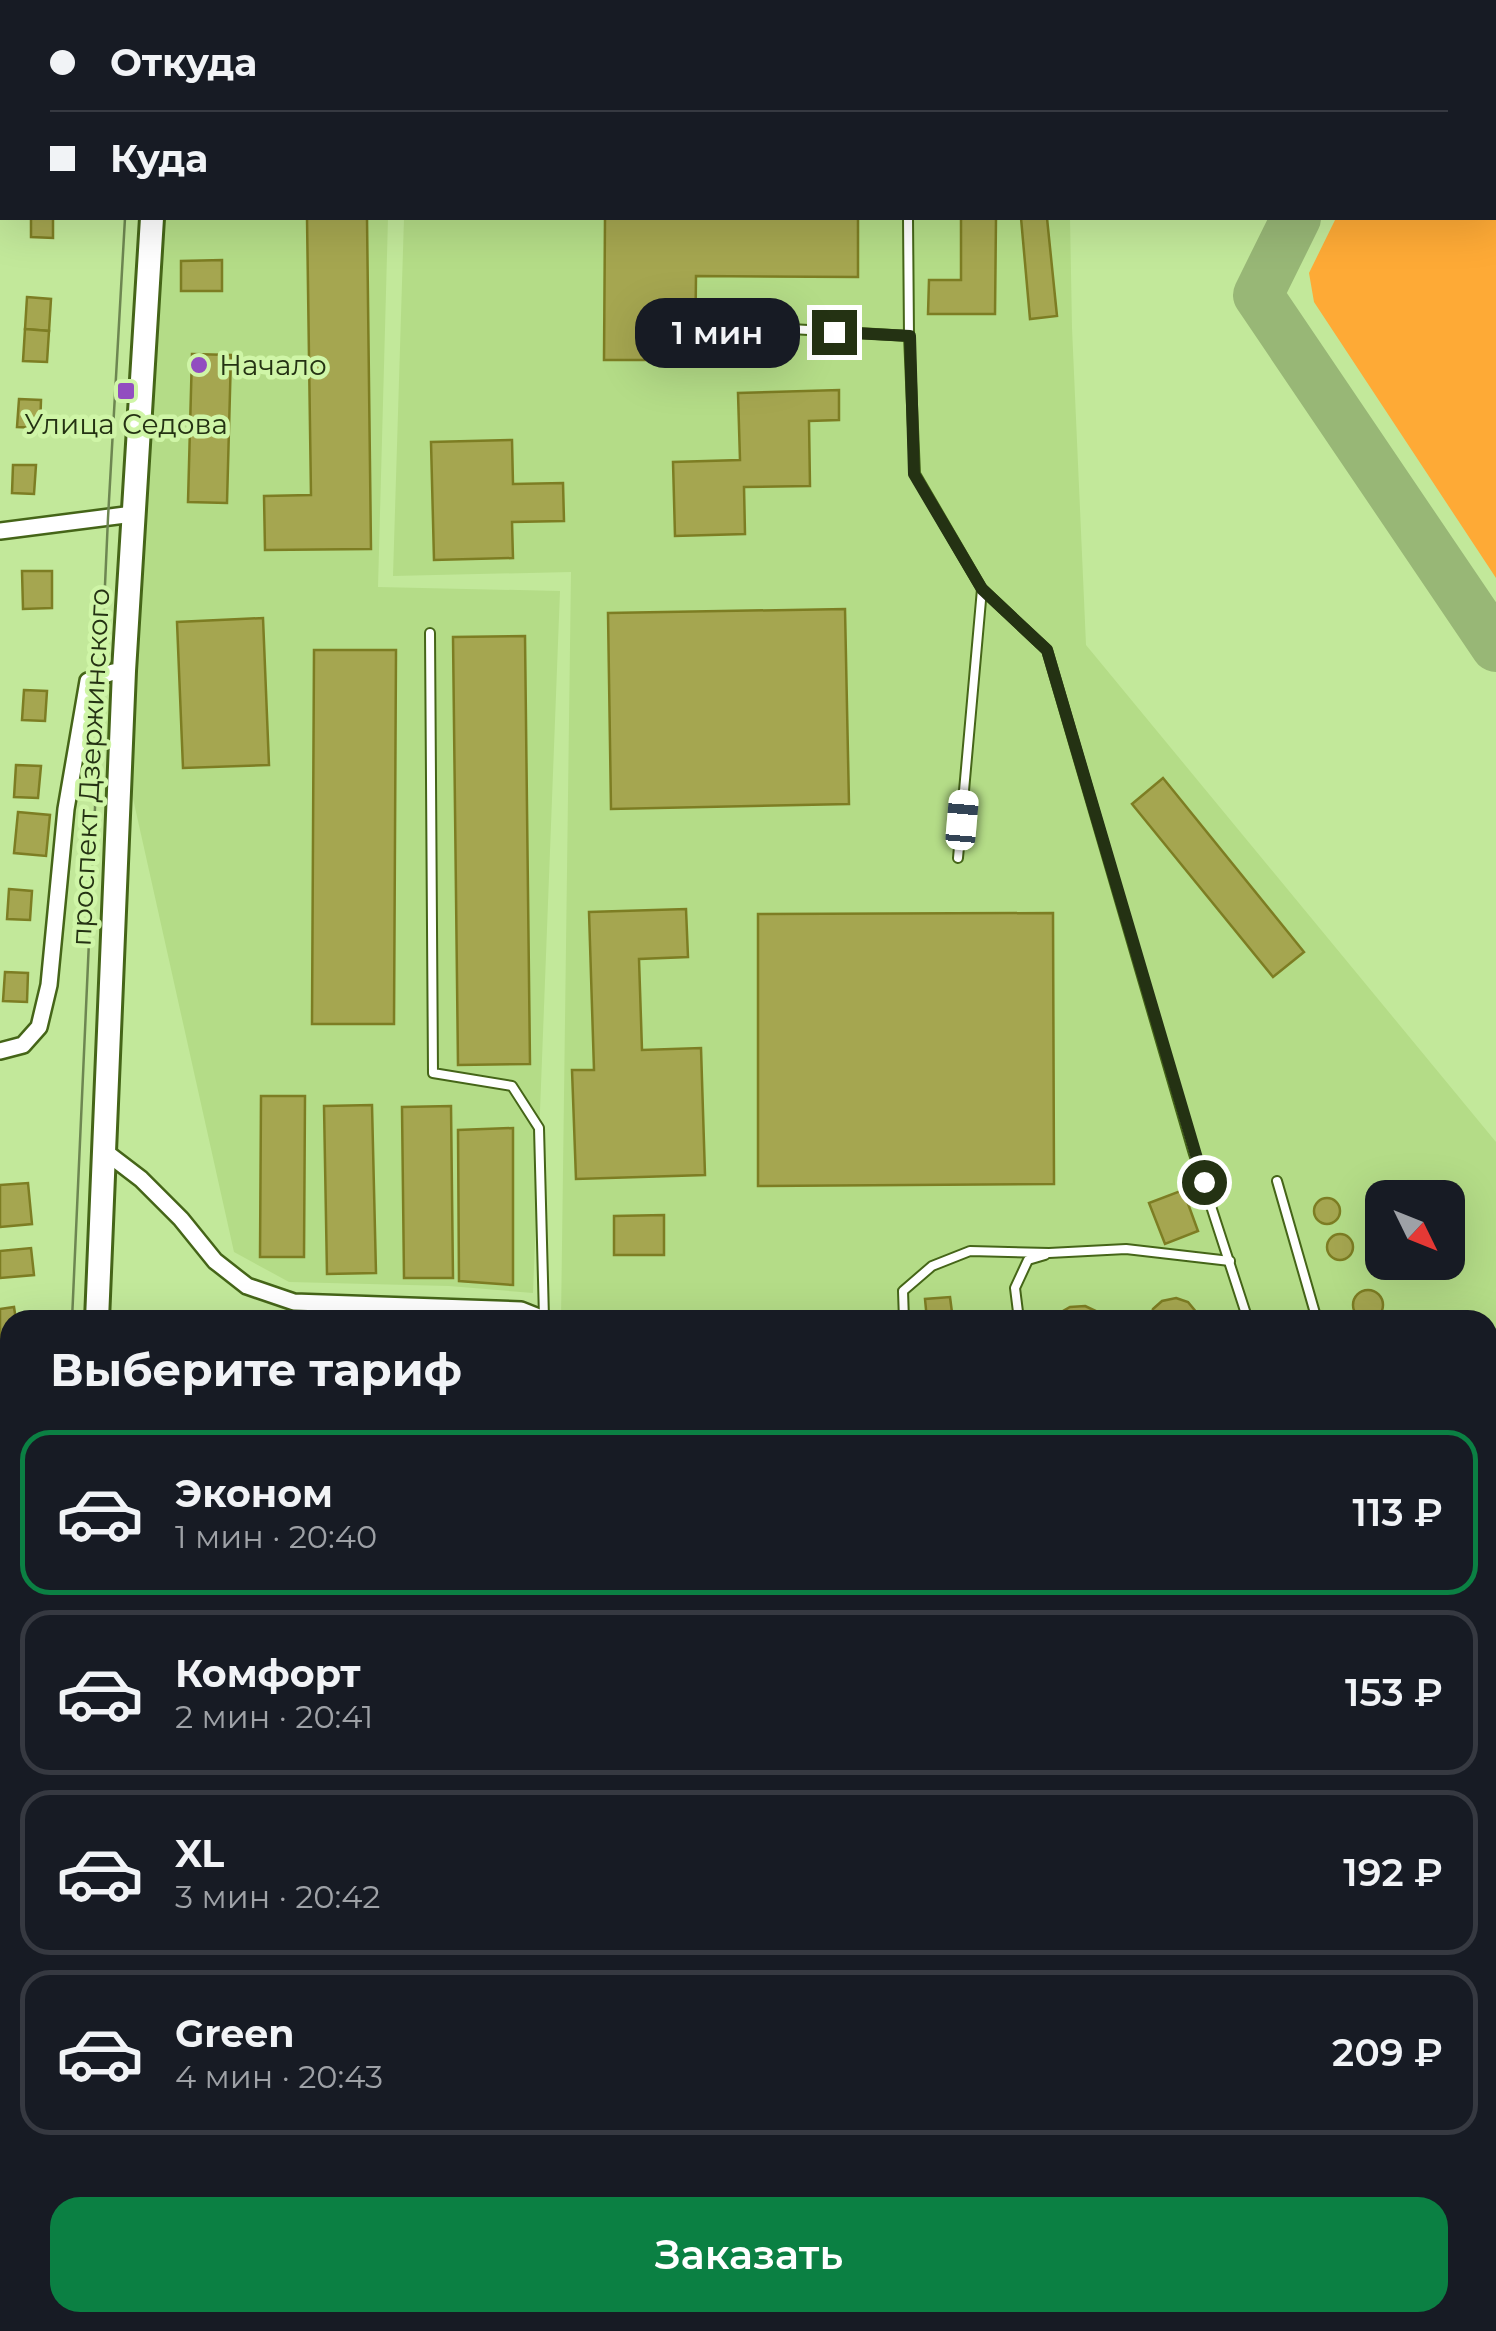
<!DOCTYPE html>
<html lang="ru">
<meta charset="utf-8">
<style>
body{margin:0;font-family:Montserrat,sans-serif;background:#242831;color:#f1f3f6;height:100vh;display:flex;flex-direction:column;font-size:38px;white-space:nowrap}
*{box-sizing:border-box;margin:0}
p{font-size:32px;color:#9ea1a6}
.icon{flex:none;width:55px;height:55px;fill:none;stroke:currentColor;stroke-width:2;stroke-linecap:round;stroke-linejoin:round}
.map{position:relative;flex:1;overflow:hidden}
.details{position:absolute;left:0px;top:1310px;width:1498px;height:1022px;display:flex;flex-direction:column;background:#171b24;border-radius:30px 30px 0 0;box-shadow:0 10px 40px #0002}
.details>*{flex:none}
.banner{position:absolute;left:0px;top:0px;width:1498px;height:220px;box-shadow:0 10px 40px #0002;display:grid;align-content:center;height:220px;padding:0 50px;background:#171b24}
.needle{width:65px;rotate:133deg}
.controls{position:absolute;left:1365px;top:1180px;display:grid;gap:20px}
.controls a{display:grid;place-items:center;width:100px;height:100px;border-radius:20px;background:#171b24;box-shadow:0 10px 40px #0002;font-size:50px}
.end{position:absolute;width:45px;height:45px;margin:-22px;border:12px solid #243213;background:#fff;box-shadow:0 0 0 5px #fff}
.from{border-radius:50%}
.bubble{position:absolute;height:70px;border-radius:30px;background:#171b24;box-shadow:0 10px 40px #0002;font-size:32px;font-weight:600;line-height:70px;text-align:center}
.car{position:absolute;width:30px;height:60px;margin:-30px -15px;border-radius:12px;box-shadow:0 0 8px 2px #0007;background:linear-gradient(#fff 24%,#345 0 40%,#fff 0 76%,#345 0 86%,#fff 0)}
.banner b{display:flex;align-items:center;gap:35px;height:95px;font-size:38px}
.banner b+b{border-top:2px solid #363941}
.banner i{width:25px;height:25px;background:#f1f3f6}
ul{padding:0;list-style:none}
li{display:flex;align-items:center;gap:30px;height:165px;margin:0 20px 15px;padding:0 30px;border:5px solid #363941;border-radius:30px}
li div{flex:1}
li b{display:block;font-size:38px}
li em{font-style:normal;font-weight:600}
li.active{border-color:#0b8043}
li>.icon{width:90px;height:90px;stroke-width:1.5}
h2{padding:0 50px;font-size:45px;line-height:120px}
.action{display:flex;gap:20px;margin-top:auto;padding:20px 50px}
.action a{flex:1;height:115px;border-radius:30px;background:#0b8043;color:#fff;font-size:40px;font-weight:600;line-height:115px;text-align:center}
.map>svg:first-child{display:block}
.built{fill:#b4dc87;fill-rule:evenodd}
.green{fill:#feaa36}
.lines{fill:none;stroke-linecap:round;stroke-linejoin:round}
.taxiway{stroke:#98b776;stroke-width:50}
.building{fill:#a5a650;stroke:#7d7d23;stroke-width:2.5}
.lane-casing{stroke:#456518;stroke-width:12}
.street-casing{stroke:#456518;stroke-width:20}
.secondary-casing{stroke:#456518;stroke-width:28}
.lane{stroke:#fff;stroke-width:8}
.street{stroke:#fff;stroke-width:15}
.secondary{stroke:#fff;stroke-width:22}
.tram{stroke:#6d8651;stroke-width:2.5}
.route{stroke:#243213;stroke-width:12}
.poi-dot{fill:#924dc0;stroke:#cff5a7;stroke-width:4}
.labels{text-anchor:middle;stroke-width:9;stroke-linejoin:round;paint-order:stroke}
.poi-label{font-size:28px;fill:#243213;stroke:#cff5a7;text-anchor:start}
.street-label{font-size:28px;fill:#243213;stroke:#cff5a7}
</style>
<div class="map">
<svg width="1496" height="2331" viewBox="0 0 1496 2331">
<rect width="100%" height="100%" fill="#c2e89a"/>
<!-- built -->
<g class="built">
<polygon points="219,0 1065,0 1065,2 260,2"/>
<polygon points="150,218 388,218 378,587 560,591 533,1293 449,1286 289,1282 234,1252 126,767"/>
<path d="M404 218H1070L1072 328 1086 645 1496 1142V1349L1488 1356V1320H561L571 572 393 576ZM1382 1198H1448V1262H1382Z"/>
<polygon points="1488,1364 1496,1376 1496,2251 1488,2252"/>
</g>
<!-- green -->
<polygon class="green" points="1446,0 1496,0 1496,578 1314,302 1309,273 1336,218 1495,218 1495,2 1444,2"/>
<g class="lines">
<!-- taxiway -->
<g class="taxiway">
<polyline points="1401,2 1402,0"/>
<polyline points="1296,218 1258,295 1496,647"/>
</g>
</g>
<!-- building -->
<g class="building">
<rect x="578" y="0" width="282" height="2"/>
<polygon points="31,218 53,218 53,238 31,237"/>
<polygon points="307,218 367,218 371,549 265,550 264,496 311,495"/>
<polygon points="605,218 858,218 858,277 696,276 695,360 604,360"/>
<polygon points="961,218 996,218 995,314 928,314 929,280 961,280"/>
<polygon points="1021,218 1047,218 1057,316 1030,319"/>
<polygon points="222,260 222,291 181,291 181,261"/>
<polygon points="27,297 51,299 49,331 25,329"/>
<polygon points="25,329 49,331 47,362 23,361"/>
<polygon points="192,354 231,355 227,503 188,502"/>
<polygon points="839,390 839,420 809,421 810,486 744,487 745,534 675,536 673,462 740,460 738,393"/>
<polygon points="19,399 41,400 40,428 17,427"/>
<polygon points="512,440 513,484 563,483 564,521 512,522 513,558 434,560 431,442"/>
<polygon points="13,465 36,465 34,494 12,493"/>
<polygon points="22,571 52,571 52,608 23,609"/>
<polygon points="845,609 849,804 611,809 608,613"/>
<polygon points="263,618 269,765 183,768 177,622"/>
<polygon points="525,636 530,1064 458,1065 453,637"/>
<polygon points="314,650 396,650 394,1024 312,1024"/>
<polygon points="24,690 47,691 45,721 22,720"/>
<polygon points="16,765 41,766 38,798 14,797"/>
<polygon points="1163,778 1304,952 1273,977 1132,804"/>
<polygon points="18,812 50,815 46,856 14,853"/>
<polygon points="9,889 32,891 30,920 7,919"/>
<polygon points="686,909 688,957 639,959 642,1050 701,1048 705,1175 576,1179 572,1070 594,1070 589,912"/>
<polygon points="1053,913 1054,1184 758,1186 758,914"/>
<polygon points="5,972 28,973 27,1002 3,1001"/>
<polygon points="261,1096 305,1096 304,1257 260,1257"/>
<polygon points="372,1105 376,1273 327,1274 324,1106"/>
<polygon points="451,1106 453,1278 404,1278 402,1107"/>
<polygon points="513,1128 513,1285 459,1281 458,1130"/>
<polygon points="28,1183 32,1224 0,1227 0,1185"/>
<polygon points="1183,1190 1198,1231 1165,1244 1149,1203"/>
<circle cx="1327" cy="1211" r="13"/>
<polygon points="664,1215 664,1255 614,1255 614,1216"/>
<circle cx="1340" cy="1247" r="13"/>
<polygon points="31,1248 34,1275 0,1278 0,1251"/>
<circle cx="1368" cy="1305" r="15"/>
<polygon points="950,1297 953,1320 927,1320 925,1299"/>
<polygon points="1176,1298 1188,1302 1197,1313 1197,1320 1150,1320 1153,1309 1162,1301"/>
<polygon points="1085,1306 1098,1312 1104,1320 1055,1320 1058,1314 1070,1307"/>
<polygon points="14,1307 16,1320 10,1320 10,1336 0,1338 0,1309"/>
<polygon points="1488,1926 1496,1938 1496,1961 1488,1967"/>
<polygon points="1488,2129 1496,2140 1496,2239 1488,2238"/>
<polygon points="29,2322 69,2322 61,2331 25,2331 23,2329"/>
<polygon points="179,2322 215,2322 209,2331 174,2331"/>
<polygon points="393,2322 445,2322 451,2328 448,2331 403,2331"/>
<polygon points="734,2322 771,2322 781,2331 742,2331"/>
<polygon points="1012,2322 1035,2322 1044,2331 1006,2331"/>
<polygon points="1110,2322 1132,2322 1138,2331 1106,2331 1103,2327"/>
</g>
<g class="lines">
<defs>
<g id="lane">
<polyline points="906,0 906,2"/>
<polyline points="908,218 909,336"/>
<polyline points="757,327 909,336 915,474 982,589"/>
<polyline points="430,633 433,1073 512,1086 539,1128 544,1318"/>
<polyline points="958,858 982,589 1047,650 1194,1154 1248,1320"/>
<polyline points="1277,1181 1317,1320"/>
<polyline points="904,1320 903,1291 932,1266 970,1251 1049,1253 1126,1249 1230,1261"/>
<polyline points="1019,1320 1015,1288 1028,1260 1045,1255"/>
<polyline points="1488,1401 1496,1415"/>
<polyline points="1488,1531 1496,1508"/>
</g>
<g id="street">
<polyline points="0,43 2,43"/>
<polyline points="0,531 133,514"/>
<polyline points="0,1051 23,1045 39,1027 49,985 66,809 88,681 113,672 124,671"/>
<polyline points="103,1150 141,1179 181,1219 215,1261 247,1286 294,1302 521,1310 546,1320"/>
<polyline points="0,2215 10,2224"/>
<polyline points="1488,2279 1496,2280"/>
<polyline points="340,2322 350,2331"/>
<polyline points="951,2322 961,2331"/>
<polyline points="1161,2322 1167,2331"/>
<polyline points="1382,2322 1388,2331"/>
<polyline points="243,2331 250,2322"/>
<polyline points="1350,2331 1364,2322"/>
</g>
<g id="secondary">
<polyline points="163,2 163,0"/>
<polyline points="97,1320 124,671 152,218"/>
<polyline points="0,2266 10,2249"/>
</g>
</defs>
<!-- lane casing -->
<use href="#lane" class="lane-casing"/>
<!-- street casing -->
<use href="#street" class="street-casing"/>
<!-- secondary casing -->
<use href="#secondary" class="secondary-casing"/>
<!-- lane -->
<use href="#lane" class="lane"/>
<!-- street -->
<use href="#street" class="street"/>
<!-- secondary -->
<use href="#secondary" class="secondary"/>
<!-- tram -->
<g class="tram">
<polyline points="138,2 138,0"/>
<polyline points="72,1320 108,518 125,218"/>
<polyline points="0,2164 10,2151"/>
<polyline points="0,2194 10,2179"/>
</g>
</g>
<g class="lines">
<!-- route -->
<polyline class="route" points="834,332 910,336 914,474 982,589 1047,650 1204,1182"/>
</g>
<!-- markers -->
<g class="poi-dot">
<circle cx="199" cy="365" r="10"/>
<rect x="116" y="381" width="20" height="20" rx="5"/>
</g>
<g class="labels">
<!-- poi labels -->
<g class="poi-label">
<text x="219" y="375">Начало</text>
<text x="126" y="434" text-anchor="middle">Улица Седова</text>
</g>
<!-- street labels -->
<g class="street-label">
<text transform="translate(90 767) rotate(-87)" y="10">проспект Дзержинского</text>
</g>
</g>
</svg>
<div class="controls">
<a><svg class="needle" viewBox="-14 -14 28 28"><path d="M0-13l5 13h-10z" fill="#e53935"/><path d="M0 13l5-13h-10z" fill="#9ea1a6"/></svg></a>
</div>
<i class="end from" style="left:1204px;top:1182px"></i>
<i class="end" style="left:834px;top:332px"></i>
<div class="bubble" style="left:635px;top:298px;width:165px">1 мин</div>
<i class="car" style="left:962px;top:820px;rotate:5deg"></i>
<div class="banner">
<b><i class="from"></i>Откуда</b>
<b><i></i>Куда</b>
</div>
<section class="details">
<h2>Выберите тариф</h2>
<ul>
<li class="active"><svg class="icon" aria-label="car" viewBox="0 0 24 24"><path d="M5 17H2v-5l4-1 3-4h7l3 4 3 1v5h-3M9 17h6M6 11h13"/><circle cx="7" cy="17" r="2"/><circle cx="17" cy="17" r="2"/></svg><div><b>Эконом</b><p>1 мин · 20:40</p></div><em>113 ₽</em></li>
<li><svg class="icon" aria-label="car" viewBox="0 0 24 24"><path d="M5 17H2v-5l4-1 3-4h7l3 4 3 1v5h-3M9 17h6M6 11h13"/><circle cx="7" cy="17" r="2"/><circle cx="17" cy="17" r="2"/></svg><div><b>Комфорт</b><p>2 мин · 20:41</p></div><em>153 ₽</em></li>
<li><svg class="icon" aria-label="car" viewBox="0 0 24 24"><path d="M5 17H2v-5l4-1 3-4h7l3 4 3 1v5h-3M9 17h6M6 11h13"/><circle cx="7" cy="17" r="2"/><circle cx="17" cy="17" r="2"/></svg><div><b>XL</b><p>3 мин · 20:42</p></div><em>192 ₽</em></li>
<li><svg class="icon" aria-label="car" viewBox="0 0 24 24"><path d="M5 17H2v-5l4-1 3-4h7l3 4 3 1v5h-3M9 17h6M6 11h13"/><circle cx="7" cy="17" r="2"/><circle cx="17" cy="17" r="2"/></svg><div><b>Green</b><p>4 мин · 20:43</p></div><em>209 ₽</em></li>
</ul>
<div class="action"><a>Заказать</a></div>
</section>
</div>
